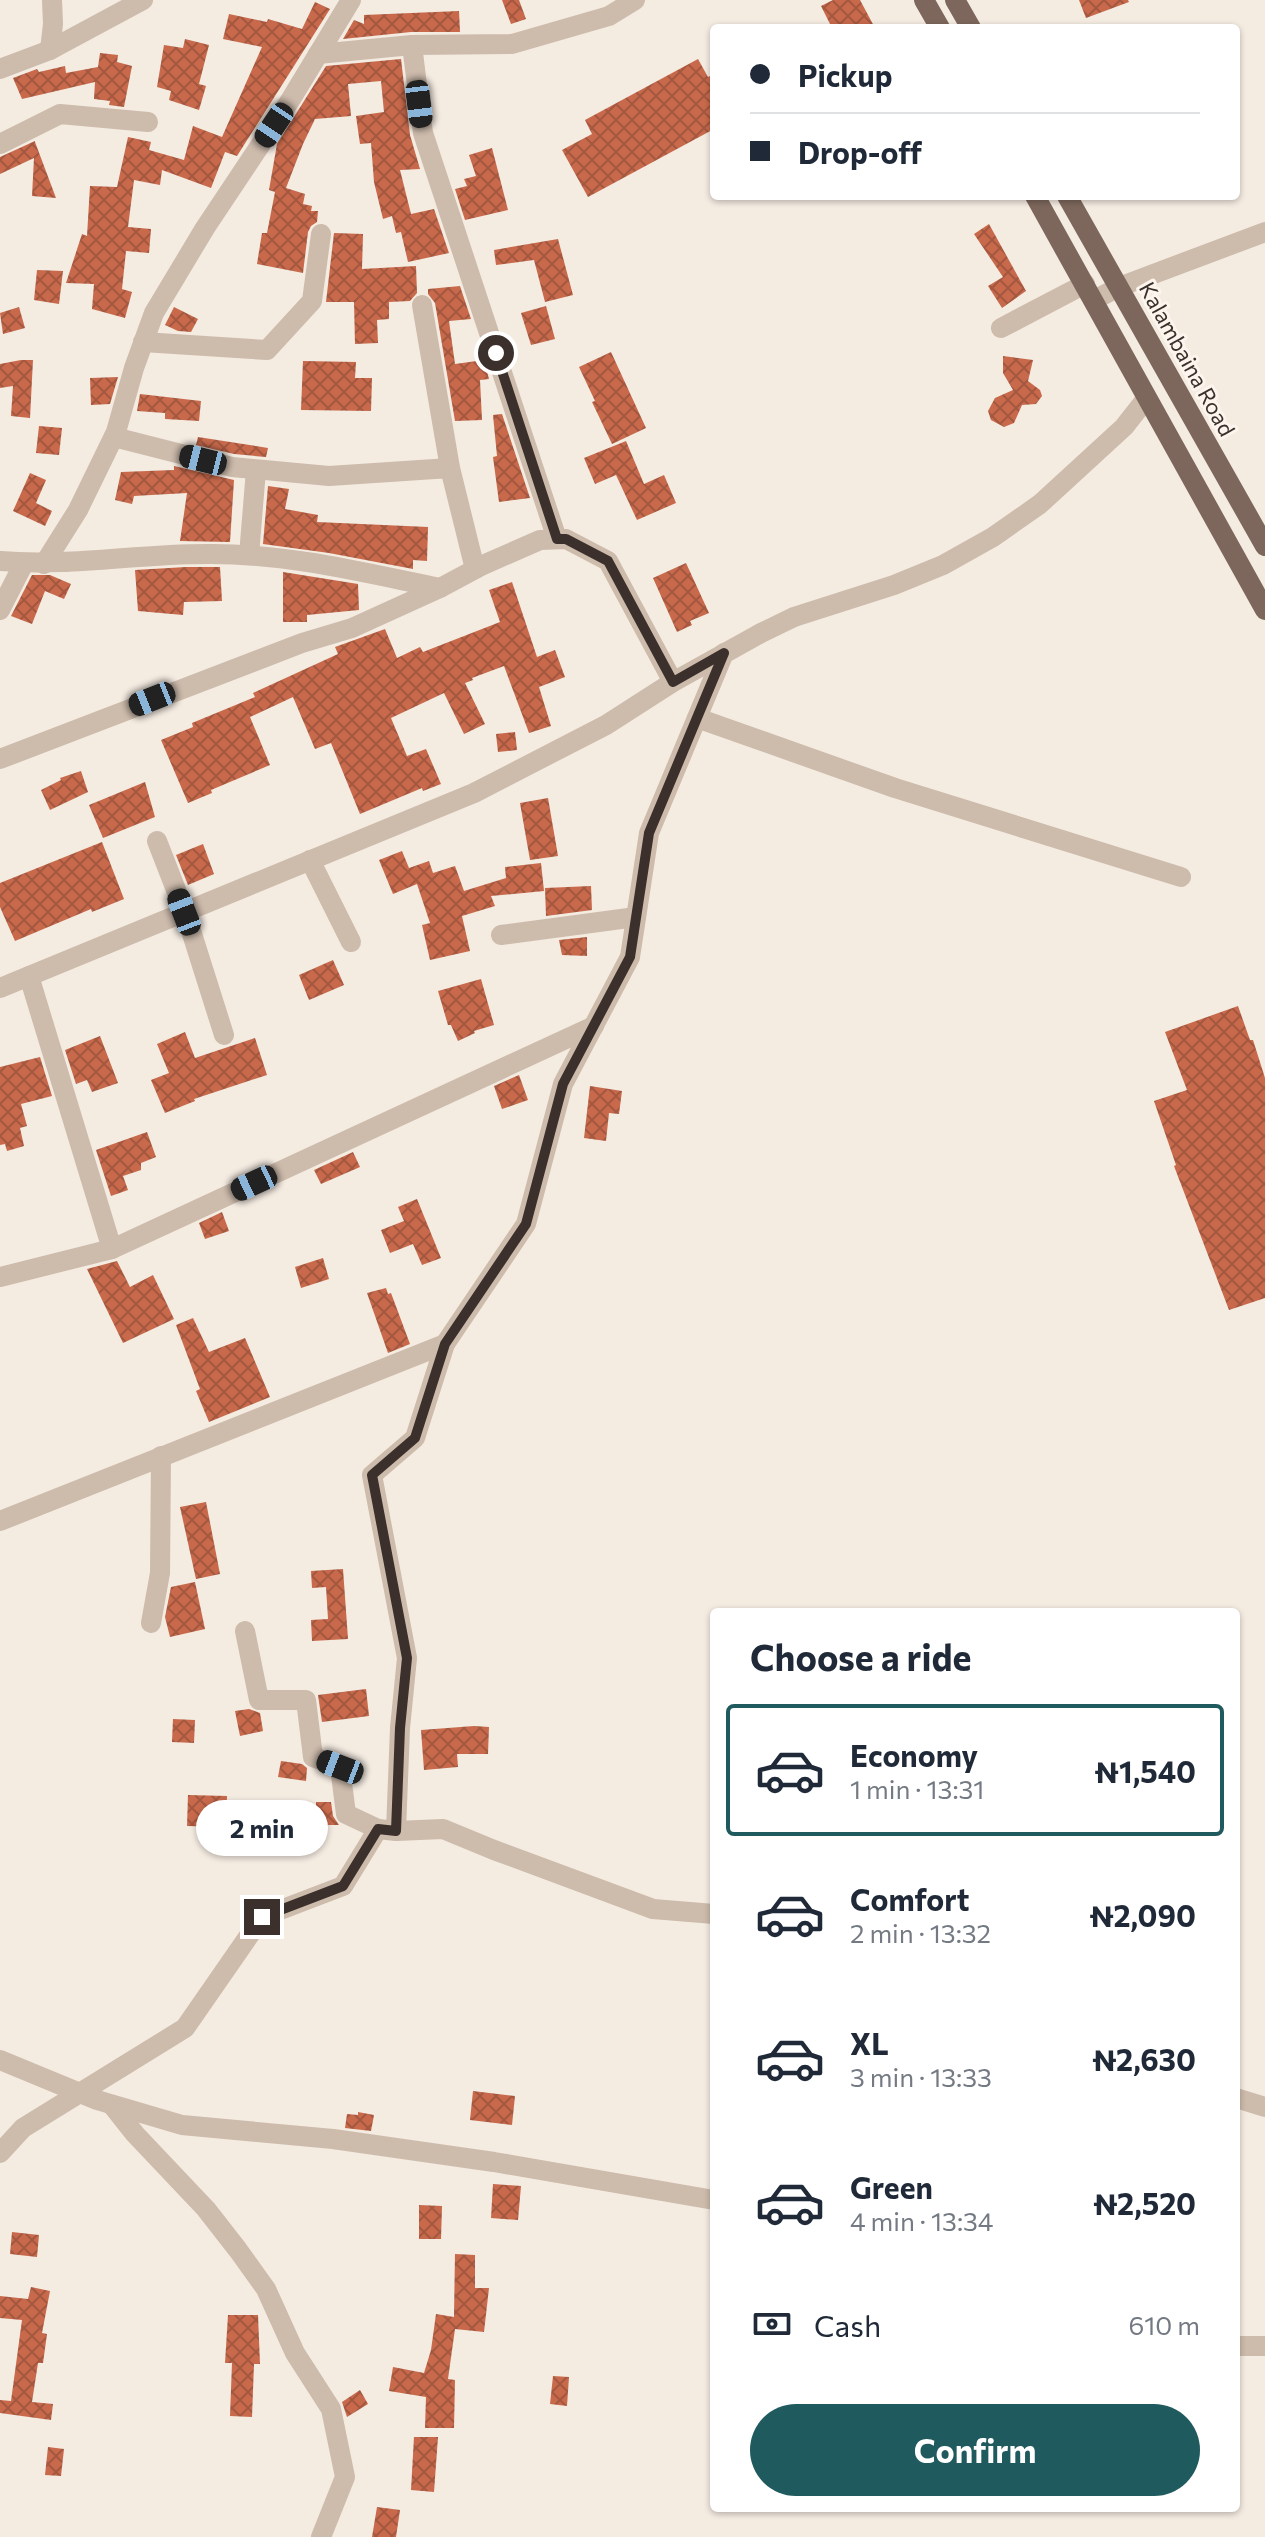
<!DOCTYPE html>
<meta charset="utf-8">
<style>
body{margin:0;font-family:Commissioner,sans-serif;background:#f6f6f7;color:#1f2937;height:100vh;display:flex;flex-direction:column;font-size:30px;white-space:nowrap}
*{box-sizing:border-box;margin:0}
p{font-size:26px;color:#747a83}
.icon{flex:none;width:44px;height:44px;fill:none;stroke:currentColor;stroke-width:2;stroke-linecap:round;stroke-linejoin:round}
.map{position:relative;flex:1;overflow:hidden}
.details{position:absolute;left:710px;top:1608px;width:530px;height:904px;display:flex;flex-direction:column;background:#fff;border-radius:8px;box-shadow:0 2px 6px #0004}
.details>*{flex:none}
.guide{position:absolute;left:710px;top:24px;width:530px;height:176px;border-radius:8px;box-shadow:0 2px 6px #0004;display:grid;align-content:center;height:176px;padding:0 40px;background:#fff}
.end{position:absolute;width:36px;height:36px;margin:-18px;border:10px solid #3b302b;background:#fff;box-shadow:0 0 0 4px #fff}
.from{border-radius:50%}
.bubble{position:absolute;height:56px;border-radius:28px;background:#fff;box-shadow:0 2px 6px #0004;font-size:26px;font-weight:700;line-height:56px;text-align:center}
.car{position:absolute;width:24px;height:48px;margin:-24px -12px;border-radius:10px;box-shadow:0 0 6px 2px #0007;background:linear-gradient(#222 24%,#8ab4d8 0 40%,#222 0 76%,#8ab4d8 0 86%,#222 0)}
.guide b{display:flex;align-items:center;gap:28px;height:76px;font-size:30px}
.guide b+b{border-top:2px solid #e0e1e3}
.guide i{width:20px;height:20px;background:#1f2937}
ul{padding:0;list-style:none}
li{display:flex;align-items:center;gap:24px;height:132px;margin:0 16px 12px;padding:0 24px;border:4px solid transparent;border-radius:8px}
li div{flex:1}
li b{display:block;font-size:30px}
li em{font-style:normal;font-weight:700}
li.selected{border-color:#1f5a5e}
li>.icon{width:72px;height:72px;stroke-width:1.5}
h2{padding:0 40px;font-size:36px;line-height:96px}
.pay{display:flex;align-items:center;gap:20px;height:88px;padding:0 40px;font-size:30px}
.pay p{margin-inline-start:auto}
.primary-button{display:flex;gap:16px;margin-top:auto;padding:16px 40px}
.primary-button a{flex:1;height:92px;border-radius:48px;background:#1f5a5e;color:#fff;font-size:32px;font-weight:700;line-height:92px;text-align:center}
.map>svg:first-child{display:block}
.building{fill:url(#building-cross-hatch)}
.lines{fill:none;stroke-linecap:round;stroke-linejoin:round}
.minor{stroke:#cdbbac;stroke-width:20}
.major{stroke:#7d675c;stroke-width:20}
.route{stroke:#3b302b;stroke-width:10}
.labels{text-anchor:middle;stroke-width:6;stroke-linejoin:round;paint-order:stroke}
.street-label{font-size:22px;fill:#3b302b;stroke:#fbf5ee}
</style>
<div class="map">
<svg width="1265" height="2537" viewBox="0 0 1265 2537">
<defs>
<pattern id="building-cross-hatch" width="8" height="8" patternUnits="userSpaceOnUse" patternTransform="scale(2)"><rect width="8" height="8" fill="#c8694b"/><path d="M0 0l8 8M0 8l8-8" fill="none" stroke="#a4573f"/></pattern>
</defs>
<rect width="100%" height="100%" fill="#f4ebe1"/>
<!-- building -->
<g class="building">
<polygon points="502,0 519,0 526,19 511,24"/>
<polygon points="833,0 860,0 875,28 832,28 821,6"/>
<polygon points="1079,0 1128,0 1129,2 1086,18"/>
<polygon points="315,2 330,9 237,156 225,152 211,188 162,170 160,185 134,180 128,227 151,229 149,253 126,251 122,289 132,292 125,318 92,309 94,284 66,283 82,234 87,236 90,186 117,187 128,137 151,142 149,150 184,160 193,126 222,137 262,47 223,39 229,14 267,22 268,19 302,29"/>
<polygon points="459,11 460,32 411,32 343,39 354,20 364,24 364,15"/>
<polygon points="185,39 209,45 199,84 206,86 199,110 169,100 171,91 157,87 164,45 183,48"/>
<polygon points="100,53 118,55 117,62 132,66 124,107 109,105 110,101 94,99 95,82 22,99 13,78 37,69 39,72 65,66 66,73 98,67"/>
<polygon points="401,59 410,135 420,169 400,170 411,214 434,209 449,253 408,262 401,232 396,233 392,216 383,219 374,182 371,143 360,144 356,116 384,112 381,81 348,84 351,116 315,119 303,144 286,188 305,194 303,204 312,206 311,211 318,211 317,222 311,226 308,232 303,273 257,264 262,233 267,233 275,192 269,190 277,144 326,66"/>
<polygon points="698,59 708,77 714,74 714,129 588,197 562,150 592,134 585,120"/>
<polygon points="35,141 35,142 56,198 32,196 34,158 0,174 0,157"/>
<polygon points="492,148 508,210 465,220 455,189 467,186 464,179 476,176 469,155"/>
<polygon points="989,224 1026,291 1002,308 988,286 1003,277 974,234"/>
<polygon points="334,233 363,234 362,269 416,266 417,293 410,301 389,302 389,319 377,320 378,343 355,344 354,302 326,302"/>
<polygon points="558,239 573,295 545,302 534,260 496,265 494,250"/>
<polygon points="37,270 63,271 59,304 34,300"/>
<polygon points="460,286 471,319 449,321 455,364 484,360 489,379 480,380 482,420 455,421 435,303 428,294 428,289"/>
<polygon points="546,306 555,339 531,345 521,313"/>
<polygon points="19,307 25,328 3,334 0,313"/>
<polygon points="174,307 198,319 191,332 178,331 165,325"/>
<polygon points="611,352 646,428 612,444 592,402 595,401 579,367"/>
<polygon points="1003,356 1033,360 1028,381 1040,390 1042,396 1036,404 1022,405 1014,423 1004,427 991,420 988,411 995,398 1013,390 1003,373"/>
<polygon points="21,360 33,360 30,418 11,416 13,386 0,388 0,364"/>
<polygon points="303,361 356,362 355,378 372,378 371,411 301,410"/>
<polygon points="118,377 110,404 91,405 90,378"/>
<polygon points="140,394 201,401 199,421 165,419 165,413 137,411"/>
<polygon points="502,414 530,498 499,502 493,457 497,456 493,415"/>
<polygon points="39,426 62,428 59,455 36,453"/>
<polygon points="198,437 268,448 266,457 234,454 196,445"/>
<polygon points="626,441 644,484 664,475 676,503 637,520 616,475 595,484 584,458"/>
<polygon points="174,466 234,480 230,542 180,541 187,493 134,496 132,504 115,500 121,472 174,470"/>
<polygon points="30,473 46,480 36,503 52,511 45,526 13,511"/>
<polygon points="268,486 289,489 285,509 318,515 317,522 428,527 427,561 413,560 413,569 329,553 263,544"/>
<polygon points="686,563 709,613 690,621 692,625 677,632 653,578"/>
<polygon points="186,567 220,567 222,601 184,602 183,615 138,611 135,570"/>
<polygon points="283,572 358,584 359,610 307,615 307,622 283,622"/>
<polygon points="32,575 50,575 71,584 64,599 45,591 32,624 11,616"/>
<polygon points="512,582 537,657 555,650 565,677 539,687 551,726 529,733 504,666 472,678 473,680 465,683 485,724 464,734 444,693 391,718 407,756 426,749 441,784 423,791 422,788 360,814 331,743 315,749 293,697 250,717 270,765 211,790 212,793 188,803 161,740 193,727 192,723 255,697 253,693 338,654 335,647 385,629 397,658 420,647 423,652 500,622 489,590"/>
<polygon points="515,732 517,750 498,752 496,734"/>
<polygon points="81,771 88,792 50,810 41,790 61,780 60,778"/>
<polygon points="145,782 155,817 103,838 89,805"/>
<polygon points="548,798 558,856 530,860 520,803"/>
<polygon points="102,842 124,899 92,912 91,909 15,941 0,907 0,883"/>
<polygon points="203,844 214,874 188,885 176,855"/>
<polygon points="402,851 409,868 429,861 433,873 455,866 464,891 506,878 505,867 541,863 544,891 491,896 495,906 462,916 470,951 430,960 422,925 430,923 417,884 393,894 379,860"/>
<polygon points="591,886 592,910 546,916 545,888"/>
<polygon points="587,937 587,956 562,955 559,940"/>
<polygon points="333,960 344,985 309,1000 299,975"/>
<polygon points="481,979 494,1025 474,1031 475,1033 458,1041 451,1025 448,1025 438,991"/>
<polygon points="1238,1006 1250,1040 1253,1040 1265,1078 1265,1298 1229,1310 1174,1166 1176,1165 1154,1101 1187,1090 1165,1032"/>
<polygon points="185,1032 195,1058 255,1038 267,1075 194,1099 195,1101 165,1113 151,1080 169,1073 157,1044"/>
<polygon points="100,1036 118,1083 92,1092 87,1080 76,1084 65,1050"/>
<polygon points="40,1057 52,1096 21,1104 27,1126 20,1128 24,1146 7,1151 5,1144 0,1145 0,1067"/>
<polygon points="519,1075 528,1100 502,1109 494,1086"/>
<polygon points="590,1086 622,1091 619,1114 609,1113 606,1141 584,1138"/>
<polygon points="147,1132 156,1157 141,1163 141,1170 123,1176 128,1190 111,1196 96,1150"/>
<polygon points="353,1152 360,1167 321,1184 314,1170"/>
<polygon points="417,1199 441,1258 422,1265 413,1244 390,1253 381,1230 404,1221 398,1207"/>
<polygon points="222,1212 229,1231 205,1239 199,1223"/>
<polygon points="323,1258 329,1279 301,1288 295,1267"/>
<polygon points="117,1261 130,1287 153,1275 174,1319 123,1343 87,1269"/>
<polygon points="386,1288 388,1294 391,1293 410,1344 388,1353 367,1293"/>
<polygon points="193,1318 209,1352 245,1338 270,1397 209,1422 196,1391 200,1389 176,1325"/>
<polygon points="206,1502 220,1574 196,1579 180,1507"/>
<polygon points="343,1569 348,1639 312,1641 311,1620 328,1619 326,1587 312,1588 311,1571"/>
<polygon points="195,1582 205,1629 170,1637 165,1617 171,1587"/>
<polygon points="366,1689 369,1716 322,1722 318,1695"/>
<polygon points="249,1709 260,1713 263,1731 240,1736 235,1711"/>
<polygon points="173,1719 195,1720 194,1743 172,1742"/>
<polygon points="474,1726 489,1727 488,1754 457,1754 458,1767 424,1770 421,1730"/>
<polygon points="281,1761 302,1764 307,1768 306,1781 278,1777"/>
<polygon points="188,1795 227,1796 226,1827 187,1826"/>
<polygon points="316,1802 331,1802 333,1816 339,1825 316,1825"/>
<polygon points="473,2091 515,2096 512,2125 470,2120"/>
<polygon points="358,2112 374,2115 371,2131 345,2128 347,2114 358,2115"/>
<polygon points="493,2184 521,2186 518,2220 491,2218"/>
<polygon points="419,2205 442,2206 441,2239 419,2239"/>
<polygon points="12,2232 39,2235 37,2257 10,2254"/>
<polygon points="455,2254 475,2255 475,2288 489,2288 484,2332 455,2329 448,2379 455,2380 454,2428 425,2428 426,2397 389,2391 393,2367 424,2373 431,2350 436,2314 454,2317"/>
<polygon points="31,2287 50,2291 42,2333 47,2334 43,2363 38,2363 32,2402 53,2404 51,2420 0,2413 0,2400 11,2401 22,2320 0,2318 0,2296 28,2299"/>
<polygon points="228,2315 258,2315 260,2364 254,2364 252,2417 230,2416 232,2363 225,2363"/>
<polygon points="553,2376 569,2377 567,2406 550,2404"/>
<polygon points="360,2390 368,2404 347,2417 342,2402"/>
<polygon points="414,2437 438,2437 434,2492 411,2490"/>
<polygon points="48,2447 64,2449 61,2476 45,2475"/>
<polygon points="377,2507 400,2510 396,2537 372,2537"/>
</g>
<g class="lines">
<!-- minor -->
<g class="minor">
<polyline points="412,45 423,133 557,539"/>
<polyline points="50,50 53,24 52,0"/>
<polyline points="318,54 412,45 512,44 609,16 635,0"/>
<polyline points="0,69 50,50 143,0"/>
<polyline points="0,144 60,114 148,122"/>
<polyline points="1094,300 1119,287 1265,232"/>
<polyline points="422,305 450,468"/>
<polyline points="1001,328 1085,284"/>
<polyline points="143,342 267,350 312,301 321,234"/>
<polyline points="114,437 232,467 329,476 450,468 475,569"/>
<polyline points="249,555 256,470"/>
<path d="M0 561C71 567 141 553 212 554 290 554 365 573 440 588"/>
<polyline points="44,564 78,510 116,432 134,368 154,313 205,228 291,99 351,0"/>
<polyline points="0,610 24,563"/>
<polyline points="697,718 895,788 1181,877"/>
<polyline points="0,759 302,643 352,628 440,588 483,565 540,540 566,539 608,561 673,682"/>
<polyline points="157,841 187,918 224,1035"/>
<polyline points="310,860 351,942"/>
<polyline points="501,935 636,917"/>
<polyline points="29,976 112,1249 594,1026"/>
<polyline points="0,988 474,793 606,725 673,682 761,633 794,617 894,585 943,565 993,537 1040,504 1124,427 1146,399"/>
<polyline points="0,1277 112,1249"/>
<polyline points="0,1521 445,1344"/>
<polyline points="151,1623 160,1573 161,1456"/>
<polyline points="245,1631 259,1700 306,1700 313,1757 340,1767 346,1814 378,1829"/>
<polyline points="714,1914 653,1909 494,1850 443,1829 396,1831 400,1728 407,1658 372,1475 415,1438 445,1344 526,1224 563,1084 630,957 649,833 724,653"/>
<polyline points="0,2060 97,2100 182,2125 333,2139 494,2162 714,2200"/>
<polyline points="1236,2098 1265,2107"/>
<polyline points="112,2105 135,2134 206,2209 238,2250 266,2289 295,2353 331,2409 345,2477 321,2537"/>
<polyline points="0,2153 23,2128 185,2028 262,1917 343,1886 378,1829 396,1831"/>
<polyline points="1236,2346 1265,2346"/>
</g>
<!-- major -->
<g class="major">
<polyline points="924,0 940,28"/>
<polyline points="955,0 971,28"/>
<polyline points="1035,196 1265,610"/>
<polyline points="1067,196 1265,546"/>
</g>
</g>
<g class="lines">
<!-- route -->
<polyline class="route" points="262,1917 343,1886 378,1829 396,1831 400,1728 407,1658 372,1475 415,1438 445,1344 526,1224 563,1084 630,957 649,833 724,653 673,682 608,561 566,539 557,539 496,353"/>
</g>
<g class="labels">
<!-- street labels -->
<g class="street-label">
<text transform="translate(1187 359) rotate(61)" y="8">Kalambaina Road</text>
</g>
</g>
</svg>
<i class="end from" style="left:496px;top:353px"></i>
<i class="end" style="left:262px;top:1917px"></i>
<div class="bubble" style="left:196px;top:1800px;width:132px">2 min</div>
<i class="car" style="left:419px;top:104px;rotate:173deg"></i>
<i class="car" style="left:274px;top:125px;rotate:214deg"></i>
<i class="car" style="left:203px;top:460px;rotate:284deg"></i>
<i class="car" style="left:152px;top:699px;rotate:248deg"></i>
<i class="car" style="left:184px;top:912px;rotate:339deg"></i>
<i class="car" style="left:254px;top:1183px;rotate:245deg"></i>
<i class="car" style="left:340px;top:1767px;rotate:291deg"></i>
<div class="guide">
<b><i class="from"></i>Pickup</b>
<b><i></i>Drop-off</b>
</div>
<section class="details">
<h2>Choose a ride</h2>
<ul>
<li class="selected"><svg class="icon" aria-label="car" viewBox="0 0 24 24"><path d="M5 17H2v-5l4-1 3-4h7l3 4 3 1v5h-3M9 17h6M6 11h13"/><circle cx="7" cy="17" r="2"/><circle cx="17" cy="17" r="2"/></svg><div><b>Economy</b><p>1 min · 13:31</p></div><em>₦1,540</em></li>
<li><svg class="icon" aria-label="car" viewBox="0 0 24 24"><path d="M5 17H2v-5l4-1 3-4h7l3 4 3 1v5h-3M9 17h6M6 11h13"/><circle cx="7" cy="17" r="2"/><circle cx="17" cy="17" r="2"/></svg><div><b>Comfort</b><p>2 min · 13:32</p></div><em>₦2,090</em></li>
<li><svg class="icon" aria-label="car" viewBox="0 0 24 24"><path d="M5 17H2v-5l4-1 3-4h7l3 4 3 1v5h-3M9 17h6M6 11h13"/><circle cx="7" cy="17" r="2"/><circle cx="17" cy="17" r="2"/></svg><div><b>XL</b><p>3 min · 13:33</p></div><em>₦2,630</em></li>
<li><svg class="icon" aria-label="car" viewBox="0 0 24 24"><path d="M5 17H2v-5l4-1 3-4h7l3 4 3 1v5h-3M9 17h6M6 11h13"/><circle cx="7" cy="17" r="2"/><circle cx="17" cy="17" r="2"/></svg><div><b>Green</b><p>4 min · 13:34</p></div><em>₦2,520</em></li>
</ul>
<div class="pay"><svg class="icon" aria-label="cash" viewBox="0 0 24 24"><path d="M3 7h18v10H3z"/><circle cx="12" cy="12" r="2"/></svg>Cash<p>610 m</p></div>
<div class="primary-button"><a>Confirm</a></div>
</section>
</div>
